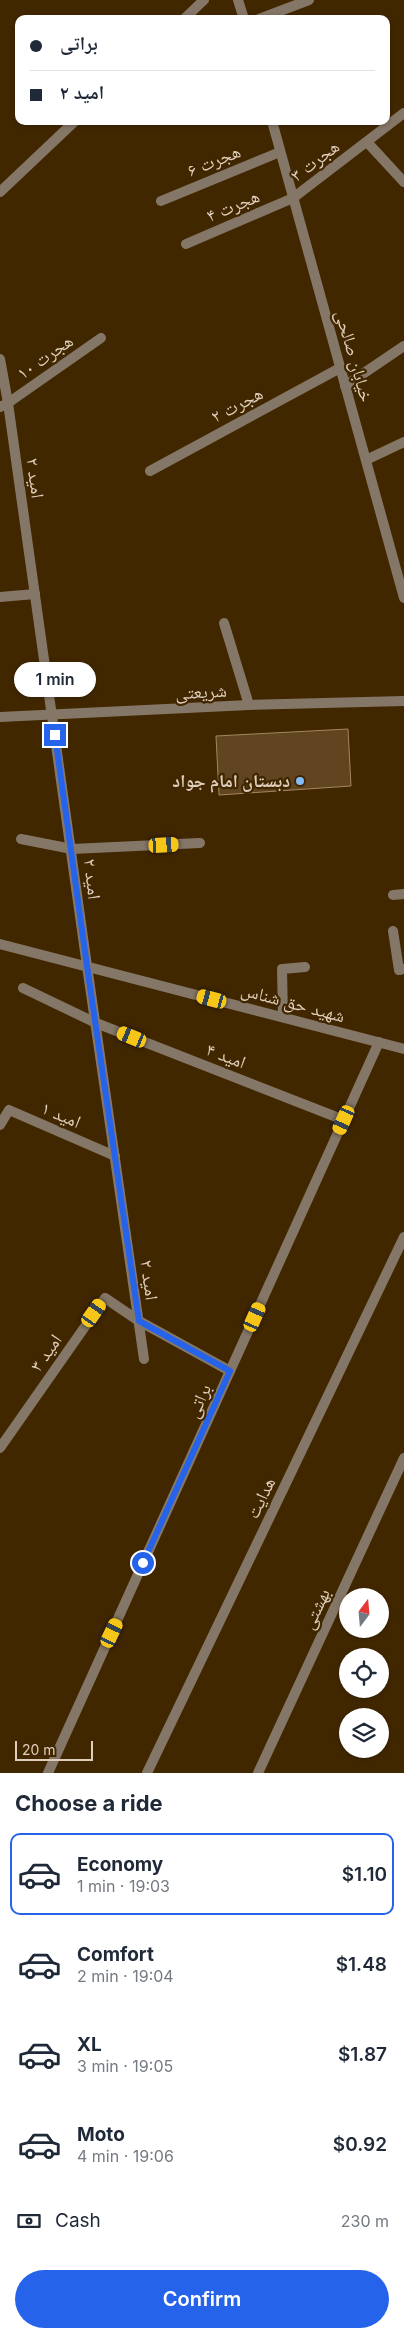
<!DOCTYPE html>
<meta charset="utf-8">
<style>
body{margin:0;font-family:Inter,"Noto Naskh Arabic",sans-serif;background:#f2f2f3;color:#1f2937;height:100vh;display:flex;flex-direction:column;font-size:19px;white-space:nowrap}
*{box-sizing:border-box;margin:0}
p{font-size:16px;color:#747a83}
.icon{flex:none;width:28px;height:28px;fill:none;stroke:currentColor;stroke-width:2;stroke-linecap:round;stroke-linejoin:round}
.map{position:relative;height:1773px;overflow:hidden}
.details{display:flex;flex-direction:column;background:#fff;flex:1}
.details>*{flex:none}
.hud{position:absolute;left:15px;top:15px;width:375px;height:110px;border-radius:10px;box-shadow:0 1px 4px #0004;display:grid;align-content:center;height:110px;padding:0 15px;background:#fff}
.needle{width:32px;rotate:16deg}
.buttons{position:absolute;left:339px;top:1588px;display:grid;gap:10px}
.buttons a{display:grid;place-items:center;width:50px;height:50px;border-radius:50%;background:#fff;box-shadow:0 1px 4px #0004;font-size:25px}
.scale{position:absolute;left:15px;bottom:12px;width:78px;box-sizing:border-box;padding-left:5px;border:2px solid #dfcebb;border-top:0;font-size:14px;line-height:18px;white-space:nowrap;color:#dfcebb;-webkit-text-stroke:4px #412700;paint-order:stroke}
.end{position:absolute;width:22px;height:22px;margin:-11px;border:6px solid #2563eb;background:#fff;box-shadow:0 0 0 2px #fff}
.from{border-radius:50%}
.bubble{position:absolute;height:35px;border-radius:18px;background:#fff;box-shadow:0 1px 4px #0004;font-size:16px;font-weight:600;line-height:35px;text-align:center}
.car{position:absolute;width:15px;height:30px;margin:-15px -8px;border-radius:6px;box-shadow:0 0 4px 1px #0007;background:linear-gradient(#f5c518 24%,#345 0 40%,#f5c518 0 76%,#345 0 86%,#f5c518 0)}
.hud b{display:flex;align-items:center;gap:18px;height:48px;font-size:19px}
.hud b+b{border-top:1px solid #e0e1e3}
.hud i{width:12px;height:12px;background:#1f2937}
ul{padding:0;list-style:none}
li{display:flex;align-items:center;gap:15px;height:82px;margin:0 10px 8px;padding:0 5px;border:2px solid transparent;border-radius:10px}
li div{flex:1}
li b{display:block;font-size:19px}
li em{font-style:normal;font-weight:600}
li.active{border-color:#2563eb}
li>.icon{width:45px;height:45px;stroke-width:1.5}
h2{padding:0 15px;font-size:22px;line-height:60px}
.pay{display:flex;align-items:center;gap:12px;height:55px;padding:0 15px;font-size:19px}
.pay p{margin-inline-start:auto}
.primary-button{display:flex;gap:10px;margin-top:auto;padding:10px 15px}
.primary-button a{flex:1;height:58px;border-radius:30px;background:#2563eb;color:#fff;font-size:20px;font-weight:600;line-height:58px;text-align:center}
.map>svg:first-child{display:block}
.building{fill:#614520;stroke:#a58660}
.lines{fill:none;stroke-linecap:round;stroke-linejoin:round}
.service{stroke:#857767;stroke-width:10}
.minor{stroke:#857767;stroke-width:10}
.tertiary{stroke:#857767;stroke-width:10}
.route{stroke:#2563eb;stroke-width:6}
.poi-dot{fill:#83bcfb;stroke:#412700;stroke-width:2}
.labels{text-anchor:middle;stroke-width:4.5;stroke-linejoin:round;paint-order:stroke}
.street-label{font-size:18px;fill:#dfcebb;stroke:#412700}
.poi-label{font-size:18px;font-weight:bold;fill:#dfcebb;stroke:#412700;text-anchor:end}
</style>
<div class="map">
<svg width="404" height="1773" viewBox="0 0 404 1773">
<rect width="100%" height="100%" fill="#412700"/>
<!-- building -->
<polygon class="building" points="348,729 351,786 219,795 216,736"/>
<g class="lines">
<!-- service -->
<g class="service">
<polyline points="0,597 35,594"/>
<polyline points="393,895 404,894"/>
<polyline points="393,931 399,970"/>
<polyline points="23,988 96,1023"/>
</g>
<!-- minor -->
<g class="minor">
<polyline points="184,19 204,0"/>
<polyline points="259,19 309,0"/>
<polyline points="367,142 404,182"/>
<polyline points="0,192 75,121"/>
<polyline points="161,201 280,152"/>
<polyline points="186,244 293,198 404,113"/>
<polyline points="0,359 8,403 87,966 144,1359"/>
<polyline points="345,386 404,346"/>
<polyline points="8,403 101,338"/>
<polyline points="366,460 404,442"/>
<polyline points="150,471 340,368"/>
<polyline points="224,623 249,705"/>
<polyline points="0,717 249,705 404,701"/>
<polyline points="21,839 72,849 200,843"/>
<polyline points="0,944 404,1049"/>
<polyline points="399,970 404,969"/>
<polyline points="283,1017 282,969 305,967"/>
<polyline points="96,1023 344,1120"/>
<polyline points="0,1125 9,1110 115,1156"/>
<polyline points="0,1448 105,1298 139,1321 230,1371"/>
<polyline points="48,1773 379,1042"/>
<polyline points="147,1773 404,1237"/>
<polyline points="258,1773 404,1458"/>
</g>
<!-- tertiary -->
<g class="tertiary">
<polyline points="238,0 244,19"/>
<polyline points="272,121 404,598"/>
<polyline points="0,407 8,403"/>
</g>
</g>
<g class="lines">
<!-- route -->
<polyline class="route" points="55,735 87,966 139,1321 230,1371 143,1563"/>
</g>
<!-- markers -->
<circle class="poi-dot" cx="300" cy="781" r="5"/>
<g class="labels">
<!-- street labels -->
<g class="street-label">
<text transform="translate(214 161) rotate(-22)" y="6">هجرت ۶</text>
<text transform="translate(315 161) rotate(-37)" y="6">هجرت ۳</text>
<text transform="translate(233 206) rotate(-23)" y="6">هجرت ۴</text>
<text transform="translate(354 356) rotate(74)" y="6">خیابان صالحی</text>
<text transform="translate(45 357) rotate(-35)" y="6">هجرت ۱۰</text>
<text transform="translate(237 405) rotate(-28)" y="6">هجرت ۲</text>
<text transform="translate(35 478) rotate(82)" y="6">امید ۲</text>
<text transform="translate(201 692) rotate(-3)" y="6">شریعتی</text>
<text transform="translate(92 879) rotate(83)" y="6">امید ۲</text>
<text transform="translate(293 1003) rotate(15)" y="6">شهید حق شناس</text>
<text transform="translate(226 1056) rotate(21)" y="6">امید ۴</text>
<text transform="translate(61 1115) rotate(23)" y="6">امید ۱</text>
<text transform="translate(149 1280) rotate(82)" y="6">امید ۲</text>
<text transform="translate(46 1353) rotate(-55)" y="6">امید ۳</text>
<text transform="translate(199 1401) rotate(-66)" y="6">براتی</text>
<text transform="translate(261 1498) rotate(-64)" y="6">هدایت</text>
<text transform="translate(316 1609) rotate(-65)" y="6">بهشتی</text>
</g>
<!-- poi labels -->
<g class="poi-label">
<text x="290" y="787">دبستان امام جواد</text>
</g>
</g>
</svg>
<div class="buttons">
<a><svg class="needle" viewBox="-14 -14 28 28"><path d="M0-13l5 13h-10z" fill="#e53935"/><path d="M0 13l5-13h-10z" fill="#747a83"/></svg></a>
<a><svg class="icon" aria-label="locate" viewBox="0 0 24 24"><circle cx="12" cy="12" r="6"/><path d="M12 2v4M12 18v4M2 12h4M18 12h4"/></svg></a>
<a><svg class="icon" aria-label="layers" viewBox="0 0 24 24"><path d="M12 4l9 5-9 5-9-5zM3 14l9 5 9-5"/></svg></a>
</div>
<div class="scale">20 m</div>
<i class="end from" style="left:143px;top:1563px"></i>
<i class="end" style="left:55px;top:735px"></i>
<div class="bubble" style="left:14px;top:662px;width:82px">1 min</div>
<i class="car" style="left:164px;top:845px;rotate:87deg"></i>
<i class="car" style="left:212px;top:999px;rotate:285deg"></i>
<i class="car" style="left:132px;top:1037px;rotate:292deg"></i>
<i class="car" style="left:344px;top:1120px;rotate:204deg"></i>
<i class="car" style="left:94px;top:1313px;rotate:35deg"></i>
<i class="car" style="left:255px;top:1317px;rotate:24deg"></i>
<i class="car" style="left:112px;top:1633px;rotate:25deg"></i>
<div class="hud">
<b><i class="from"></i>براتی</b>
<b><i></i>امید ۲</b>
</div>
</div>
<section class="details">
<h2>Choose a ride</h2>
<ul>
<li class="active"><svg class="icon" aria-label="car" viewBox="0 0 24 24"><path d="M5 17H2v-5l4-1 3-4h7l3 4 3 1v5h-3M9 17h6M6 11h13"/><circle cx="7" cy="17" r="2"/><circle cx="17" cy="17" r="2"/></svg><div><b>Economy</b><p>1 min · 19:03</p></div><em>$1.10</em></li>
<li><svg class="icon" aria-label="car" viewBox="0 0 24 24"><path d="M5 17H2v-5l4-1 3-4h7l3 4 3 1v5h-3M9 17h6M6 11h13"/><circle cx="7" cy="17" r="2"/><circle cx="17" cy="17" r="2"/></svg><div><b>Comfort</b><p>2 min · 19:04</p></div><em>$1.48</em></li>
<li><svg class="icon" aria-label="car" viewBox="0 0 24 24"><path d="M5 17H2v-5l4-1 3-4h7l3 4 3 1v5h-3M9 17h6M6 11h13"/><circle cx="7" cy="17" r="2"/><circle cx="17" cy="17" r="2"/></svg><div><b>XL</b><p>3 min · 19:05</p></div><em>$1.87</em></li>
<li><svg class="icon" aria-label="car" viewBox="0 0 24 24"><path d="M5 17H2v-5l4-1 3-4h7l3 4 3 1v5h-3M9 17h6M6 11h13"/><circle cx="7" cy="17" r="2"/><circle cx="17" cy="17" r="2"/></svg><div><b>Moto</b><p>4 min · 19:06</p></div><em>$0.92</em></li>
</ul>
<div class="pay"><svg class="icon" aria-label="cash" viewBox="0 0 24 24"><path d="M3 7h18v10H3z"/><circle cx="12" cy="12" r="2"/></svg>Cash<p>230 m</p></div>
<div class="primary-button"><a>Confirm</a></div>
</section>
